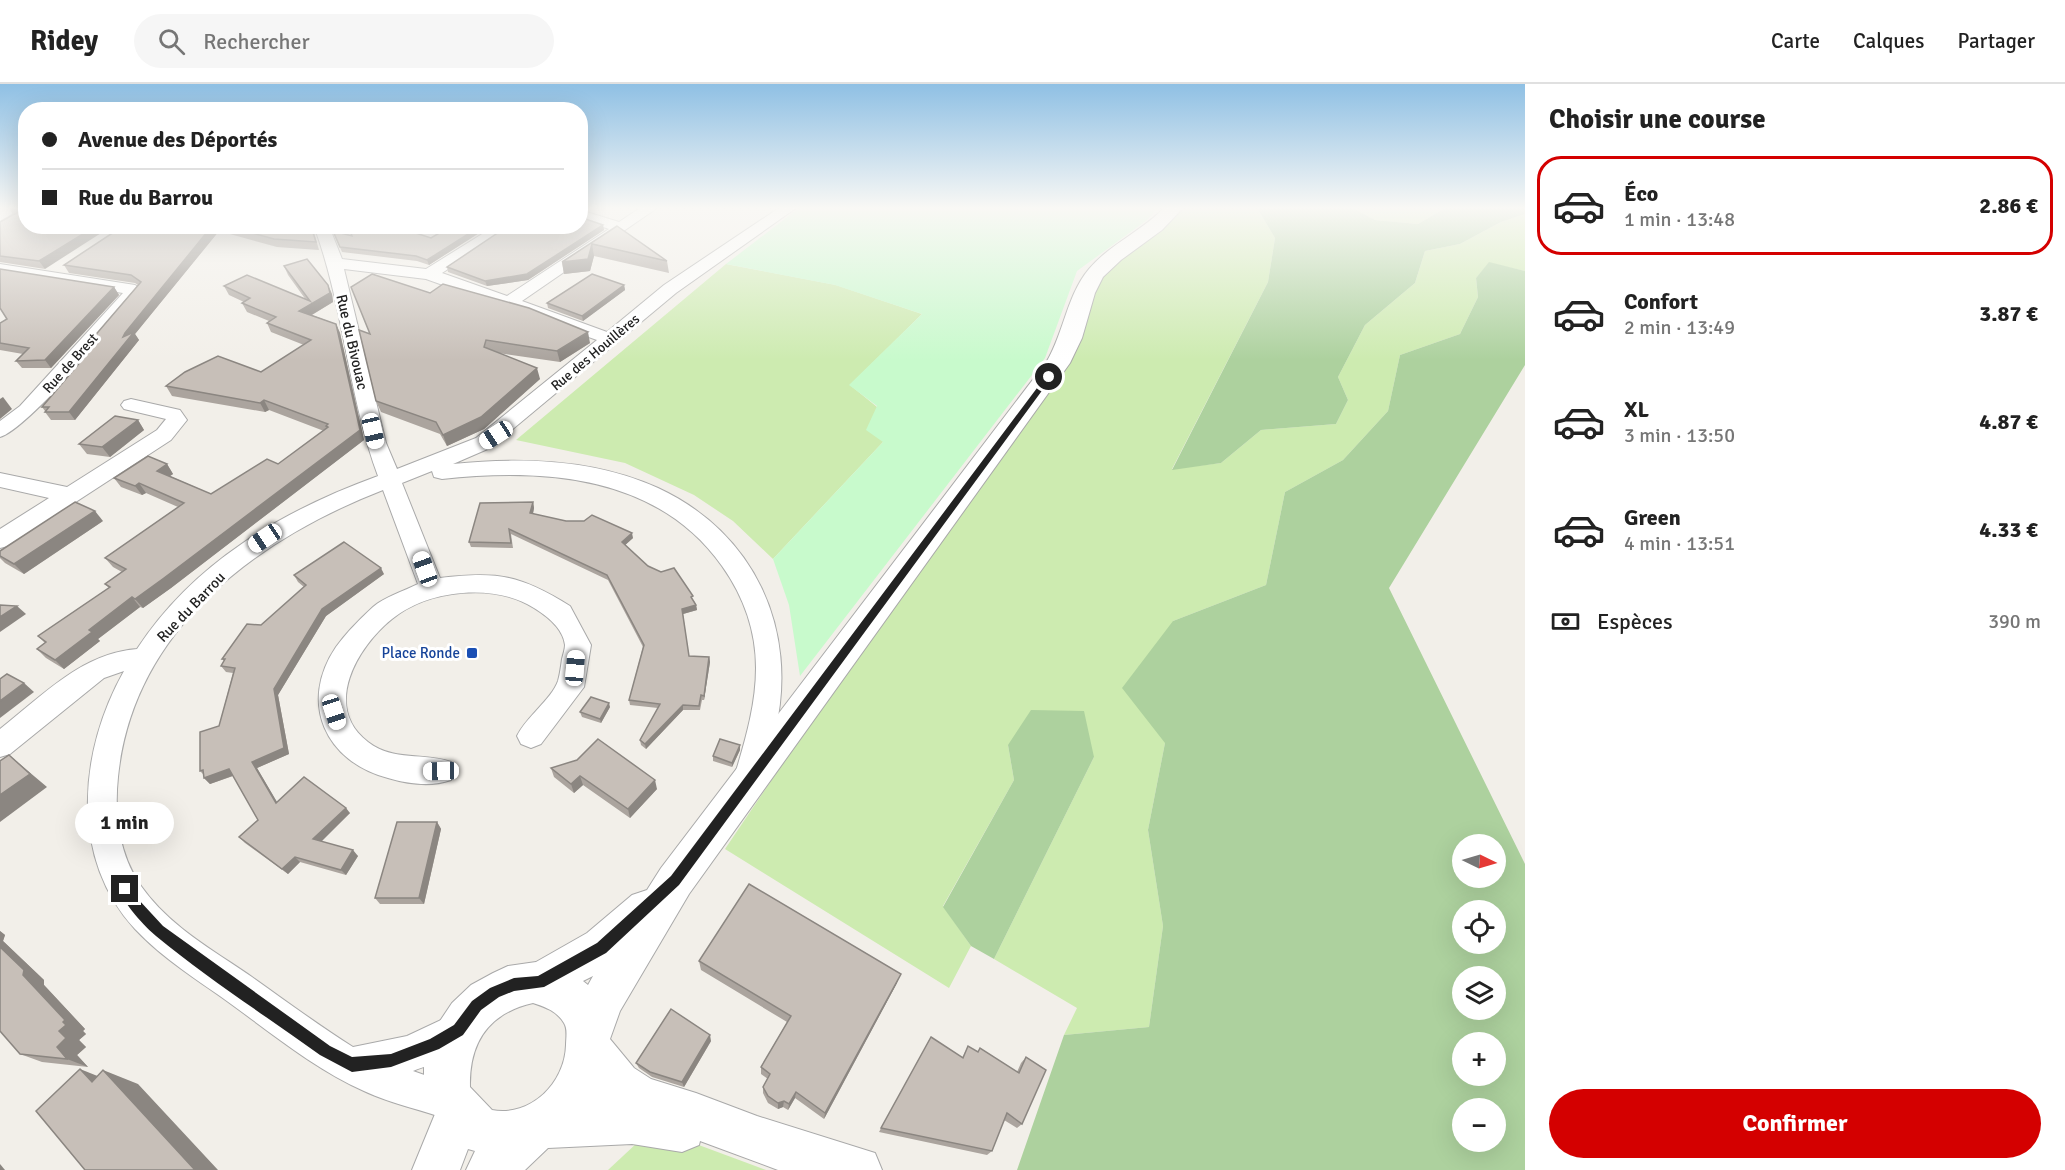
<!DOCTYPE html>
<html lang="fr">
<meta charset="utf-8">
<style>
body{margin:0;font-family:Signika,sans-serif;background:#f6f6f6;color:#222;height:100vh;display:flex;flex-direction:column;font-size:22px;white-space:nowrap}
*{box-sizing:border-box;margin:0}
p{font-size:20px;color:#767676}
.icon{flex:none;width:33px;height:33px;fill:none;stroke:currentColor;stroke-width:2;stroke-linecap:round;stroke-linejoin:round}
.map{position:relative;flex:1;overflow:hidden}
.side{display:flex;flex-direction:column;background:#fff;width:540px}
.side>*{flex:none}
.hud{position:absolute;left:18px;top:18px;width:570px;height:132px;border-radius:24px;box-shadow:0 6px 24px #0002;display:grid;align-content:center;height:132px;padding:0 24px;background:#fff}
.needle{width:39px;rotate:95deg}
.tools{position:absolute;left:1452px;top:750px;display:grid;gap:12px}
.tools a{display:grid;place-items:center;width:54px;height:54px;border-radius:50%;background:#fff;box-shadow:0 6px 24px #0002;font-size:30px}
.end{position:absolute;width:27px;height:27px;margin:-14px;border:8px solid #222;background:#fff;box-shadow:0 0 0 3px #fff}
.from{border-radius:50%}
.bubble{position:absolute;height:42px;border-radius:21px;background:#fff;box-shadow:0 6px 24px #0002;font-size:20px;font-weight:800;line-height:42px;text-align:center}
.car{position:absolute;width:18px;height:36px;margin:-18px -9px;border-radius:8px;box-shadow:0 0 4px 2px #0007;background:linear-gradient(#fff 24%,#345 0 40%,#fff 0 76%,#345 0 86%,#fff 0)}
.hud b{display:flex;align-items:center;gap:21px;height:57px;font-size:22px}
.hud b+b{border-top:2px solid #e0e0e0}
.hud i{width:15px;height:15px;background:#222}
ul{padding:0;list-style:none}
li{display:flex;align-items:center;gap:18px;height:99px;margin:0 12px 9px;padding:0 12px;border:3px solid transparent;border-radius:24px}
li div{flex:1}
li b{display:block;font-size:22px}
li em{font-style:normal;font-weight:800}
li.on{border-color:#d40000}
li>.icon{width:54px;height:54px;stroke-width:1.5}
h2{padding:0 24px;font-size:27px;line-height:72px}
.pay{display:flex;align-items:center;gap:15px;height:66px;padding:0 24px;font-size:22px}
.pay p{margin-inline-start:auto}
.cta{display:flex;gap:12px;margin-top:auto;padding:12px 24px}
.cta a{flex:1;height:69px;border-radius:36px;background:#d40000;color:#fff;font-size:24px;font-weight:800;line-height:69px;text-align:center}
header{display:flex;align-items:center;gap:36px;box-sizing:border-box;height:84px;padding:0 30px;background:#fff;border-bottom:2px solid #e0e0e0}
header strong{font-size:28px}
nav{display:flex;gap:33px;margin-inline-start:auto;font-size:21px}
.search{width:420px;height:54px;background:#f6f6f6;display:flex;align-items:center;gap:15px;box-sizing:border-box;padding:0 21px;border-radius:33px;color:#767676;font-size:22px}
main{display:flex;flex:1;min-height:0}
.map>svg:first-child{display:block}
.grass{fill:#cdebb0}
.forest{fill:#add19e;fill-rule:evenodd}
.park{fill:#c8facc}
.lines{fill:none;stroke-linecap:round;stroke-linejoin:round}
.minor-casing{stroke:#a9a9a9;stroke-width:2}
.tertiary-casing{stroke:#a9a9a9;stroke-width:2}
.minor{fill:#fff;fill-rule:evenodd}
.tertiary{fill:#fff;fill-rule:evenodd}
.wall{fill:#aba49e}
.shaded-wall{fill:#8b8681}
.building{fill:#c7bfb8;stroke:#8b8681;stroke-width:1.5}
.route{fill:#222}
.transit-dot{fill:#1a4fb4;stroke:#fff;stroke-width:2}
.labels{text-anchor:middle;stroke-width:6;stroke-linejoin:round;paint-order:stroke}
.far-street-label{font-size:14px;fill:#222;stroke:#fff}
.street-label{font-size:15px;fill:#222;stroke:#fff}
.transit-label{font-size:15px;fill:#164399;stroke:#fff;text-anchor:end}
</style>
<header>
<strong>Ridey</strong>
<div class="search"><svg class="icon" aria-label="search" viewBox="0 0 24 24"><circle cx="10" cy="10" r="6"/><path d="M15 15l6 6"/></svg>Rechercher</div>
<nav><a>Carte</a><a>Calques</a><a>Partager</a></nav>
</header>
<main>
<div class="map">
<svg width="1525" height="1086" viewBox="0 0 1525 1086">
<rect width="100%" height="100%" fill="#f2efe9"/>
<!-- grass -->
<g class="grass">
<polygon points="1181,124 1257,124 1275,154 1268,198 1172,385 1221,379 1261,346 1336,340 1348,316 1338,293 1365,241 1415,199 1425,167 1460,160 1501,138 1525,130 1525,187 1489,179 1476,194 1478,213 1460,250 1400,271 1388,327 1343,376 1285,408 1266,501 1173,537 1165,659 1148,746 1163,842 1149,943 1064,951 1077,924 994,875 1094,673 1008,661 1014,696 943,822 971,862 949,904 725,765 823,620 1067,283 1092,210 1102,191 1171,137"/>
<polygon points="1353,124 1445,124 1418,140 1375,136"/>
<polygon points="726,180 836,201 922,230 850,301 877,323 883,358 773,475 733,437 694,411 625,379 516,356"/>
<polygon points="653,1044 766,1086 608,1086"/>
</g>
<!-- forest -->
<g class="forest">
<polygon points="1257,124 1353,124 1375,136 1418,140 1445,124 1525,124 1525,130 1501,138 1460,160 1425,167 1415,199 1365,241 1338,293 1348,316 1336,340 1261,346 1221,379 1172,386 1268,198 1275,154"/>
<path d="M1489 178 1525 187V281L1389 504 1525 780V1086H1017L1064 951 1149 943 1163 842 1148 746 1165 659 1122 604 1173 537 1266 501 1285 408 1343 376 1388 327 1400 271 1460 250 1478 213 1476 194ZM1462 760H1496V794H1462ZM1462 826H1496V860H1462ZM1462 892H1496V926H1462ZM1462 958H1496V992H1462ZM1462 1024H1496V1058H1462Z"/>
<polygon points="1031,626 1084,627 1094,673 994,875 971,862 943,823 1014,696 1008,661"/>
</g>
<!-- park -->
<polygon class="park" points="799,124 1157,124 1147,136 1077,187 1045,274 800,592 789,521 773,475 883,358 866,346 877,322 849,301 922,230 835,201 726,180"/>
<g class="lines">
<defs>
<g id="minor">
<polygon points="4,124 22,124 0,137 0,126"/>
<path d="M640 124H657L522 217 607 248 664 201 779 124H796L676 209 490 364 453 380C521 373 594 375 658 404 755 449 799 546 775 648 771 664 768 681 761 696L751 700 741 696 736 687C746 654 756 619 756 584 756 547 744 513 722 482 658 391 544 384 442 395L434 393 432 387 402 399 440 494C498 487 520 491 570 522L591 561 584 603 541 660 531 664 521 660 517 652C526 633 551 616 558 597 560 590 561 582 562 575 563 571 565 565 565 561 563 544 547 532 534 524 495 499 429 505 392 535 357 563 322 623 368 658 394 678 424 668 451 678L456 687 451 696C432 703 408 700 388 694 326 678 298 619 336 563 346 549 361 534 373 523 384 513 404 507 418 500L383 406C255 456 133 546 118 693 114 730 119 771 141 802 169 842 213 866 252 893 286 917 318 941 353 963L407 952 458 928 471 933 476 946C466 970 436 978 413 987L467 1006 473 1019 467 1032 454 1038C425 1026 393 1021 364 1007 315 985 274 951 231 920 198 896 163 875 135 845 69 773 79 667 124 587L104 594 10 670 0 673V645C42 612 82 569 137 565 194 478 282 427 378 392 348 311 344 223 314 142H329L342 175 426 185 495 142H514L442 189 507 212 609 145 580 135V126L619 138ZM344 185 426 195 597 256 476 354 397 385 386 359Z"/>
<path d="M0 180 135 201 143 206C125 232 25 347 0 353V337L20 322 123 209 0 190Z"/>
<polygon points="131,315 180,326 187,336 171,356 8,462 0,464 0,445 49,414 0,403 0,389 67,403 157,346 166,335 124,325 121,321 124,317"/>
</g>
<path id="tertiary" d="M1164 124H1183L1162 146 1121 176 1103 193 1095 209 1082 254 1070 279 689 810 620 927 610 955 634 984 651 995 696 1009 757 1032 875 1069 882 1086H778L700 1057 699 1061 682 1068 632 1060 548 1064 525 1086H466L475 1067 468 1065 460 1086H412L435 1030 424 1003V979L438 940 452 919 471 901 493 889 508 882 536 878 587 849 632 811 647 806 661 784 1047 277C1064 248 1067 211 1089 185 1110 160 1142 147 1164 124ZM593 892 588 901 583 897ZM533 919C545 923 557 927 564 939 568 945 566 954 566 961 565 999 531 1033 492 1026L470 1003C469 958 489 929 533 919Z"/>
</defs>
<!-- minor casing -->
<use href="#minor" class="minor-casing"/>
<!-- tertiary casing -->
<use href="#tertiary" class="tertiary-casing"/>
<!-- minor -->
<use href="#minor" class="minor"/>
<!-- tertiary -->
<use href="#tertiary" class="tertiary"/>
</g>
<!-- wall -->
<g class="wall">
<polygon points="9,124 26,124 45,185 0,178 0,138 13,131"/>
<polygon points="603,141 604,146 528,196 487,202 448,188 447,183"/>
<polygon points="123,142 312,142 319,166 277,163 219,147 135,250 139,256 75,336 51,336 45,328 45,327 42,323 78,282 74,276 138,201 135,199 69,189 64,181"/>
<polygon points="348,142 394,142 431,154 451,142 490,142 429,181 417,177 342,168 333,147 352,151"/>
<polygon points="617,142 667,177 669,189 594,172 590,187 564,190 562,178"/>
<polygon points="284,182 332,210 333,218 312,231 336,240 340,249 364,356 171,504 143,524 140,523 98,555 100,557 64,585 46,574 37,565 45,559 38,552 109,504 105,500 122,488 113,483 105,474 178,423 146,409 142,411 121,403 114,394 167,380 173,390 170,392 211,410 278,380 324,347 269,326 265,328 172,312 166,302 261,288 304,261 271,248 267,239 269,237 247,228 242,219 244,218 229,211 224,202 306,216 288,191"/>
<polygon points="624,201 625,206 583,237 548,224 547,219"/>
<polygon points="114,203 119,211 51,284 22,284 16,277 23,270 0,266 0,239 7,235"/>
<polygon points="370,250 590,259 560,278 498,269 540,295 484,345 447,362 440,350 381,328 376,317"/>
<polygon points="138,336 144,346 110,373 87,370 79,360"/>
<polygon points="533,418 534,424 533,430 633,454 625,461 648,482 694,517 696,521 697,526 683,530 689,572 709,573 710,578 704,616 702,616 700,626 683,626 646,665 641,661 640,656 658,624 630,621 629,616 643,563 608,496 511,450 513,464 471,463 469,458"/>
<polygon points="103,437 24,490 5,479 0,474 0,467"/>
<polygon points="384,490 326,532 278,611 289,670 257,684 277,718 350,729 321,757 358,772 346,791 300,778 288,790 245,759 239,753 258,736 233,692 210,700 204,694 203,690 200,687 219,642 233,589 226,588 221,582 224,577 222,575 304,503 298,498 294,491"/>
<polygon points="610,623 601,639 582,633 580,628"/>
<polygon points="740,666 732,683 713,677 713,672"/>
<polygon points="551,684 657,705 630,734 583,701 574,709 554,693"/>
<polygon points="437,738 441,745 424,820 380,820 375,814"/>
<polygon points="0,847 5,851 3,857 44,896 44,901 85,945 83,947 86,950 79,956 86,963 77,971 88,983 42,978 20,970"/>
<polygon points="699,877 897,899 824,1035 795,1014 788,1026 783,1023 778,1025 768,1019 763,1009 763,1003 768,995 761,990 761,983 787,938 701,886"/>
<polygon points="931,953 962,974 968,962 978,968 980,964 1017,988 1021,979 1026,973 1022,1040 1017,1044 1004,1036 992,1067 987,1071 879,1048"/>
<polygon points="711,957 684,1003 652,993 639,984 636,979"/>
</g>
<!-- shaded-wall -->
<g class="shaded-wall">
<polygon points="603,141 604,146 528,196 487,202 485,197"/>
<polygon points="96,142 112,142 45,185 39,177"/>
<polygon points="212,142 217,142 219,147 135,250 139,256 75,336 69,328 123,253 125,249"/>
<polygon points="481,142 490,142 429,181 427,176"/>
<polygon points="592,160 594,172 590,187 564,190 562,178"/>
<polygon points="328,201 332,210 333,218 303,236 299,227"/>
<polygon points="624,201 625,206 583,237 582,232"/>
<polygon points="114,203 119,211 51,284 45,276"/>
<polygon points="336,240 340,249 364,356 171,504 143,524 135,515 360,346"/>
<polygon points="588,248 590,259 560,278 557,267"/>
<polygon points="537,284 540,295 484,345 447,362 443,351"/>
<polygon points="3,313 12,325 0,335 0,315"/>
<polygon points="264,316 269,326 265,328 260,319"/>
<polygon points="138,336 144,346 110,373 102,363"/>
<polygon points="167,380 173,390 164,396 157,387"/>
<polygon points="139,399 146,409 142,411 135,402"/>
<polygon points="533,418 534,424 532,434 530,429"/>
<polygon points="95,427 103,437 24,490 14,480"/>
<polygon points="632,449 633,454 623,463 622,458"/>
<polygon points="381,484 384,490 326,532 278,611 289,670 257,684 281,725 276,719 252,678 274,605 322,525"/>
<polygon points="132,513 140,523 98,555 100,557 64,585 55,576 89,546"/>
<polygon points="696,521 697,526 683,530 682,525"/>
<polygon points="17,522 26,530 0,548 0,533"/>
<polygon points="709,573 710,578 704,616 704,612"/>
<polygon points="24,599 34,608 0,634 0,617"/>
<polygon points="609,619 610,623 601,639 600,635"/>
<polygon points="683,621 683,626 646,665 645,660"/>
<polygon points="740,661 740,666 732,683 732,679"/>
<polygon points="9,671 47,703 0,738 0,711"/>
<polygon points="229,685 235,691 210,700 204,694"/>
<polygon points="580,692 583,701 574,709 571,700"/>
<polygon points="655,696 657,705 630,734 628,725"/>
<polygon points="346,724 350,729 318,761 313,755"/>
<polygon points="437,738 441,745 424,820 419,814"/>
<polygon points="353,766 358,772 346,791 341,786"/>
<polygon points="295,773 300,778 288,790 282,785"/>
<polygon points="0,847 5,851 3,857 44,896 44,901 85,945 83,947 86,950 79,956 86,963 77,971 88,983 67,975 57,963 59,947 23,891 0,863"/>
<polygon points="901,890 897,899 824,1035 825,1029"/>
<polygon points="710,951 711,957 684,1003 682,998"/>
<polygon points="80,985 115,999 103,986 138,1000 218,1086 195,1086 92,998"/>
<polygon points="796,1008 795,1014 788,1026 789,1020"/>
<polygon points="784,1017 783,1023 778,1025 778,1019"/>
<polygon points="0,1080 5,1086 0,1086"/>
</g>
<!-- building -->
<g class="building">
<polygon points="9,124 26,124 26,142 96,142 39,177 0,172 0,138 22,126"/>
<polygon points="580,133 603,141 527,190 485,197 447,183 508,142 580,142"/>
<polygon points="123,142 212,142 125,249 123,253 134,248 69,328 45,328 49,323 42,323 82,276 74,276 141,198 131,191 64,181"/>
<polygon points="227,142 311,142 316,158 274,155"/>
<polygon points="348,142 394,142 431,154 451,142 481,142 427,176 416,172 340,163 333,147 352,152"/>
<polygon points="617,142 667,177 592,160 588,175 562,178"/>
<polygon points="307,175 328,201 330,209 299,227 336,240 360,346 164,494 135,515 132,513 89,546 92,548 55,576 37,565 46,558 38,552 110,503 105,500 126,485 105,474 184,419 139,399 135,402 114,394 148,372 167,380 157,387 211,410 267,375 278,380 328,343 326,342 328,340 264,316 260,319 166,302 185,288 218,272 261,288 311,256 267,239 276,233 242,219 250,214 224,202 247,191 310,217 284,182"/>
<polygon points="0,185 114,203 45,276 16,277 29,264 0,259 0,239 7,235 0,224"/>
<polygon points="372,190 430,209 443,200 529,224 588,248 557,267 486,256 484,263 537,284 481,333 443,351 436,338 376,317 359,246 370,250 351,203"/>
<polygon points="592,190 624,201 582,232 547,219"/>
<polygon points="115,332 138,336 102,363 79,360"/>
<polygon points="75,418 95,427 14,480 0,472 0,467"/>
<polygon points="533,418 530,429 566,437 584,437 592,431 632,449 622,458 648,482 661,488 674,484 693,512 691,513 696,521 682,525 689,572 709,573 704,612 701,611 699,622 683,621 645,660 640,656 660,620 629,616 644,561 607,491 509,445 511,459 469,458 480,419"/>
<polygon points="344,458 381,484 322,525 274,605 284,664 252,678 276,719 304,693 346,724 313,755 353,766 341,786 295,773 282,785 239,753 258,736 229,685 204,694 203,686 200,687 200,648 219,642 235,584 221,582 225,575 222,575 247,540 261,541 306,501 294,491"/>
<polygon points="0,521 17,522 0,533"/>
<polygon points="7,590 24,599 0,617 0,595"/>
<polygon points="591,613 609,619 600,635 580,628"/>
<polygon points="598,655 655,696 628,725 580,692 571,700 551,684 577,676"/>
<polygon points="720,655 740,661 732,679 713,672"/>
<polygon points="9,671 30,690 0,711 0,677"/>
<polygon points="397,738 437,738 419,814 375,814"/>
<polygon points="749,800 901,890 825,1029 796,1008 789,1020 784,1017 778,1019 768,1012 763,1003 770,990 761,983 791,932 699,877"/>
<polygon points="0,863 24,886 23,891 65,936 63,938 66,941 59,947 66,954 57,963 67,975 20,970 0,947"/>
<polygon points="671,925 710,951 682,998 650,988 636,979"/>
<polygon points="931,953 963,974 968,962 978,968 980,964 1019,989 1026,973 1046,986 1022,1040 1007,1029 992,1067 881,1044"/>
<polygon points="80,985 92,998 103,986 195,1086 85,1086 36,1027"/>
</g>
<!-- sky -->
<linearGradient id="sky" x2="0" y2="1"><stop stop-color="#8fc0e4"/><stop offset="0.45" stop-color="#f9f8f5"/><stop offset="1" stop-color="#f9f8f5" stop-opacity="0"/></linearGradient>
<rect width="1525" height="276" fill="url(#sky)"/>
<!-- route -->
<path class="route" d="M1046 292 1052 293 679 801 606 869 544 903 514 907 499 913 481 926 463 951 439 965 391 983 352 988 320 971C266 932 208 895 156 852 146 844 116 813 121 801H129L139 816 163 842 330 962 352 973 391 970 430 955 454 941 472 917 490 904 514 894 538 892 597 859 671 792Z"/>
<!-- markers -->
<rect class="transit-dot" x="466" y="563" width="12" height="12" rx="3"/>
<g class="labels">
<!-- far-street labels -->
<g class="far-street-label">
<text transform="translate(595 268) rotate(-40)" y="5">Rue des Houillères</text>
<text transform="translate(70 279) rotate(-48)" y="5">Rue de Brest</text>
</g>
<!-- street labels -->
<g class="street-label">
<text transform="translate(352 258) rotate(77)" y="5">Rue du Bivouac</text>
<text transform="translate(191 523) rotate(-46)" y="5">Rue du Barrou</text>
</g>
<!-- transit labels -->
<g class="transit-label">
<text x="460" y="574">Place Ronde</text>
</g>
</g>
</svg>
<div class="tools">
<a><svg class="needle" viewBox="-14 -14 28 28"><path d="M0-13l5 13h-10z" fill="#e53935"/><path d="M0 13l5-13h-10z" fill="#767676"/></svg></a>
<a><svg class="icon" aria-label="locate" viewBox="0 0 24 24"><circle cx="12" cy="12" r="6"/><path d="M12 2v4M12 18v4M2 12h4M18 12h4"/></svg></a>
<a><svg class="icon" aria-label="layers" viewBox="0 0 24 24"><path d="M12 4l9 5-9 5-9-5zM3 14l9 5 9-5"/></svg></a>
<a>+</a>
<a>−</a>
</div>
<i class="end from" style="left:1049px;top:293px"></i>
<i class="end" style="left:125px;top:805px"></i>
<div class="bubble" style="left:75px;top:718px;width:99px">1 min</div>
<i class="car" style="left:373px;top:347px;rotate:167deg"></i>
<i class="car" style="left:496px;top:351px;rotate:237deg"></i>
<i class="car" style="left:265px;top:454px;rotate:236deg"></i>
<i class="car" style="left:425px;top:485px;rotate:340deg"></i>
<i class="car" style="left:575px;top:584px;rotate:5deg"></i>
<i class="car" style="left:334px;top:628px;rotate:162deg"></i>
<i class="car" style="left:441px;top:687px;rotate:269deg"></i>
<div class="hud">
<b><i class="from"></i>Avenue des Déportés</b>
<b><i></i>Rue du Barrou</b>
</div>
</div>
<section class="side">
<h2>Choisir une course</h2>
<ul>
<li class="on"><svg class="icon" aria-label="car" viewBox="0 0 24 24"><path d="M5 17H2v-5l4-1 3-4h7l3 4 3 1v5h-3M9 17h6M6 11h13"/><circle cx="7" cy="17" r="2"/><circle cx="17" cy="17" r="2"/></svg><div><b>Éco</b><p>1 min · 13:48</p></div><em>2.86 €</em></li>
<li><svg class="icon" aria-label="car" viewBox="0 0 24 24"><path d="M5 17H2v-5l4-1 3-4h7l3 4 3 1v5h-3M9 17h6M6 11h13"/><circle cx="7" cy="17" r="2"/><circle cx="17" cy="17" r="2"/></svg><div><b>Confort</b><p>2 min · 13:49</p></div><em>3.87 €</em></li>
<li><svg class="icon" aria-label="car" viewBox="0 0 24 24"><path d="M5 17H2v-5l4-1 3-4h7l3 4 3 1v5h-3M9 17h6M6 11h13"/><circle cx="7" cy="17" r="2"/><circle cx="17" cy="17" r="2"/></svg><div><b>XL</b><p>3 min · 13:50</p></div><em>4.87 €</em></li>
<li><svg class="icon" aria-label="car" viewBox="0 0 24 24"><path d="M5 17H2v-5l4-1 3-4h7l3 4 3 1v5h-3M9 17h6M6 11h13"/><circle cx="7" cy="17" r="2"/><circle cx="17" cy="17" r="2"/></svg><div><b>Green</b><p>4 min · 13:51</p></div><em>4.33 €</em></li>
</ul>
<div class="pay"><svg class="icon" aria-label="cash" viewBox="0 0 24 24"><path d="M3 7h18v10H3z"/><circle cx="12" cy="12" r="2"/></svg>Espèces<p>390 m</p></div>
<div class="cta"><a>Confirmer</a></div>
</section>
</main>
